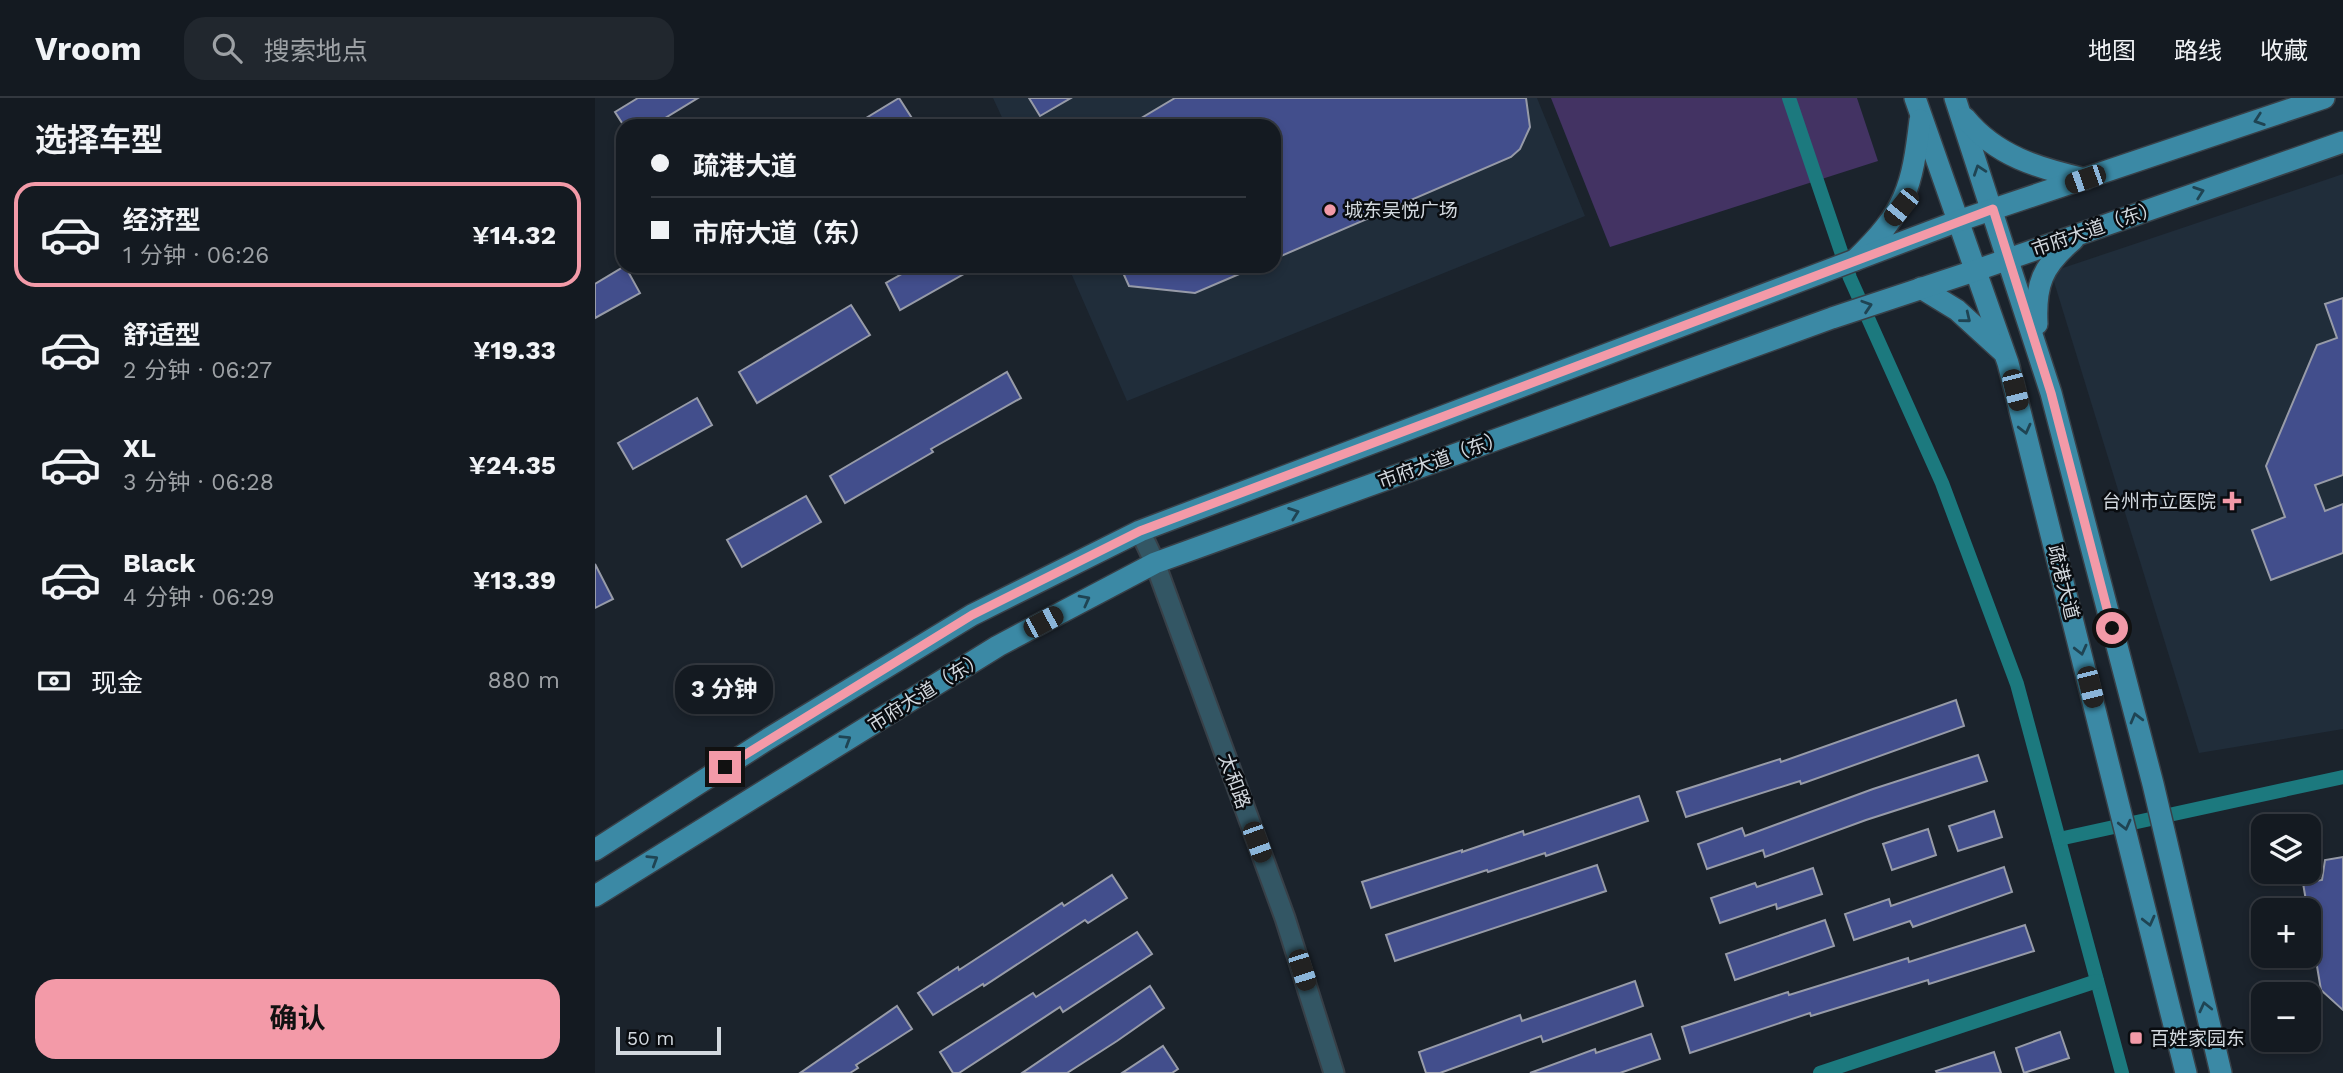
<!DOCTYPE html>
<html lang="zh">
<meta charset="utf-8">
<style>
body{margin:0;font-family:"Work Sans","Noto Sans SC",sans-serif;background:#21272e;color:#f1f3f6;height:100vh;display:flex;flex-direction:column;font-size:26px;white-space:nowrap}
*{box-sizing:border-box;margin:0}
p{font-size:23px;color:#9da1a5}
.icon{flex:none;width:38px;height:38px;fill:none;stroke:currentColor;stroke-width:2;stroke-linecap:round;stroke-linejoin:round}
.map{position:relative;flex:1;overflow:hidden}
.details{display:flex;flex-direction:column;background:#141a21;width:595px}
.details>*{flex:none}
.guide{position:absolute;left:21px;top:21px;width:665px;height:154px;border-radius:21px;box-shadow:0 4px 10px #0003,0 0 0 2px #33383f;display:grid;align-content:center;height:154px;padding:0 35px;background:#141a21}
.controls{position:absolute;left:1656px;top:716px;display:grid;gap:14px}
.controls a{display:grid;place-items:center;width:70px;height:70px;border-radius:14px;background:#141a21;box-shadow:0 4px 10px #0003,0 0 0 2px #33383f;font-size:35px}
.scale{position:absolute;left:21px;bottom:18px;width:105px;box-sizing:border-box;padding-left:7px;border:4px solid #d2d8de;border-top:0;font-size:19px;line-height:24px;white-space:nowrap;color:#d2d8de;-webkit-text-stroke:5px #090c10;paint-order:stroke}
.end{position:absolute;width:32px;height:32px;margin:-16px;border:9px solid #f39aa8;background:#111;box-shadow:0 0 0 4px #111}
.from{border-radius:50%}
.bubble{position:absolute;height:49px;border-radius:21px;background:#141a21;box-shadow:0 4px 10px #0003,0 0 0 2px #33383f;font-size:23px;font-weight:700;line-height:49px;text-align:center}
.car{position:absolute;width:21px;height:42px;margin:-21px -10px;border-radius:9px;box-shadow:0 0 5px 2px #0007;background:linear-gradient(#222 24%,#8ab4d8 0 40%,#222 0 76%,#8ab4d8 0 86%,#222 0)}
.guide b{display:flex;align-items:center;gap:24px;height:66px;font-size:26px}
.guide b+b{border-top:2px solid #33383f}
.guide i{width:18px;height:18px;background:#f1f3f6}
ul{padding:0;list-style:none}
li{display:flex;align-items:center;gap:21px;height:105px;margin:0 14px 10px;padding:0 21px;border:4px solid transparent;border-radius:21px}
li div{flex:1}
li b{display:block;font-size:26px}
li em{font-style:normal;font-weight:700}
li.current{border-color:#f39aa8}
li>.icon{width:63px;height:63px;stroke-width:1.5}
h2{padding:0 35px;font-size:32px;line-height:84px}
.pay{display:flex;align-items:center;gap:18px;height:77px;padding:0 35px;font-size:26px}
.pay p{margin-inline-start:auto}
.button{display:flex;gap:14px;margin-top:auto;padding:14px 35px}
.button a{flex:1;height:80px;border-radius:21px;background:#f39aa8;color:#111;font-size:28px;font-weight:700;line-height:80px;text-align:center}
header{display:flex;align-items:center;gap:42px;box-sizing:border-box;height:98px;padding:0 35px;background:#141a21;border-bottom:2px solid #33383f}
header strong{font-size:33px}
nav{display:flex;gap:38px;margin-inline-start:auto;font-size:24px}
.search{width:490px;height:63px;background:#21272e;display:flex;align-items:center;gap:18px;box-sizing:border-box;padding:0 24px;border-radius:21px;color:#9da1a5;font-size:26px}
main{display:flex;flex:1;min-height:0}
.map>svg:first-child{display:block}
.built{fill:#202d3a}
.green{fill:#433363}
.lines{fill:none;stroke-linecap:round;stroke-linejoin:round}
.canal{stroke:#1c797e;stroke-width:14}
.building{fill:#424e8c;stroke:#979ba8;stroke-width:2}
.minor-casing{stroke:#384048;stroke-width:23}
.major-casing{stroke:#384048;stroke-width:24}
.minor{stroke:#335664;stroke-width:19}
.major{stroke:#3b89a5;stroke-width:21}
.oneway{stroke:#1f4453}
.route{stroke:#f39aa8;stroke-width:9}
.poi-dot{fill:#f39aa8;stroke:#090c10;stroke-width:2.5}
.labels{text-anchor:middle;stroke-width:5;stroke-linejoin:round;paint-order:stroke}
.poi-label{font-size:19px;fill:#d2d8de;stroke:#090c10;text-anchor:start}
.street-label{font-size:19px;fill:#d2d8de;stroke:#090c10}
</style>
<header>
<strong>Vroom</strong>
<div class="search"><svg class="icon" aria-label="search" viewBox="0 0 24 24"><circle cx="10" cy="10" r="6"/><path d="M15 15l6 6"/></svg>搜索地点</div>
<nav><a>地图</a><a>路线</a><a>收藏</a></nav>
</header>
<main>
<section class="details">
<h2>选择车型</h2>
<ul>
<li class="current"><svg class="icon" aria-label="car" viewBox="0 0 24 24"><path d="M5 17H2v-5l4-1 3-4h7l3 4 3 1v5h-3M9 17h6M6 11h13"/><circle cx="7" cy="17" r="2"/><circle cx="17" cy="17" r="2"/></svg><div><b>经济型</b><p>1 分钟 · 06:26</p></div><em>¥14.32</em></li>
<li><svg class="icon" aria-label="car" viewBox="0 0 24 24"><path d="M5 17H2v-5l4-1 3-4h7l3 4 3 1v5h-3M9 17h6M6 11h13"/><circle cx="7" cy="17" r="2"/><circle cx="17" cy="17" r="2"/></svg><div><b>舒适型</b><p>2 分钟 · 06:27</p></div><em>¥19.33</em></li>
<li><svg class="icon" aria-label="car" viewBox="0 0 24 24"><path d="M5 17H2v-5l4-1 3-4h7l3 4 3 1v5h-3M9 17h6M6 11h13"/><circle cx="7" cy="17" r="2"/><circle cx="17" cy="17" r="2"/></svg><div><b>XL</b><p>3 分钟 · 06:28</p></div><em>¥24.35</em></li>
<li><svg class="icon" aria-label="car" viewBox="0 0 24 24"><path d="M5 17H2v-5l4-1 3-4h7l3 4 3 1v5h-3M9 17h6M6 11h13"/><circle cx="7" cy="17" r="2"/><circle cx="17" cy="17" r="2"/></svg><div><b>Black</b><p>4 分钟 · 06:29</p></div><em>¥13.39</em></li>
</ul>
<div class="pay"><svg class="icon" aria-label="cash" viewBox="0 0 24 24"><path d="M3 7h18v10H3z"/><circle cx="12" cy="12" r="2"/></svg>现金<p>880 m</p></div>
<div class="button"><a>确认</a></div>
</section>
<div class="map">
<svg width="1748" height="975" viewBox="0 0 1748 975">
<rect width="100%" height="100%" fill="#1b232c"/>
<!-- built -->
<g class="built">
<polygon points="398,0 942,0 990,118 532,303 473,168 679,168 679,28 411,28"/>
<polygon points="1748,76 1748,631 1604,655 1456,174"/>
</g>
<!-- green -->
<polygon class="green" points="956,0 1262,0 1283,63 1015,149"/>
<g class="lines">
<!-- canal -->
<g class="canal">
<polyline points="1194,0 1255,180 1347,385 1422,586 1527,975"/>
<polyline points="1464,741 1748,679"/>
<polyline points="1225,975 1502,883"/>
</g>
</g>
<!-- building -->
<g class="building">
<polygon points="43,0 103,0 57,28 29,28 20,14"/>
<polygon points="304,0 322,28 258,28"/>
<polygon points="434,0 476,0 445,18"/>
<polygon points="580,0 931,0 935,29 925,51 916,59 679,161 679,28 533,28"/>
<polygon points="30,168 45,195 0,220 0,186"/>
<polygon points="321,168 383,168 305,212 291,185"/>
<polygon points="525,168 663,168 600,195 534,188"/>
<polygon points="1748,200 1748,377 1720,387 1730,413 1748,406 1748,455 1676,482 1657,432 1690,419 1671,368 1722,247 1742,240 1730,206"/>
<polygon points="256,207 275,237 162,305 144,274"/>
<polygon points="412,274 426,300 336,351 338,354 250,405 235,378"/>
<polygon points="102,300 117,327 38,371 23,345"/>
<polygon points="211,398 226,424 147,469 132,442"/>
<polygon points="0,466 18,501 0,510"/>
<polygon points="1361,602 1369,628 1206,686 1205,683 1091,719 1082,694 1185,661 1186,664"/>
<polygon points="1383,657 1392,683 1271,722 1170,759 1168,752 1112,771 1103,746 1147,730 1150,738 1278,691"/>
<polygon points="1044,698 1053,723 951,758 950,755 893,774 892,772 776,810 767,784 867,752 867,754 928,733 929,737"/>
<polygon points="1399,713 1407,739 1363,753 1354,728"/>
<polygon points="1333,731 1341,757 1297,772 1288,746"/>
<polygon points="1748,759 1748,912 1726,892 1708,785 1727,782 1730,762"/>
<polygon points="1002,767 1011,793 800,863 791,837"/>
<polygon points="1409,769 1417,794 1318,829 1315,823 1259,842 1250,816 1294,801 1296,808"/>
<polygon points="1218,770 1227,796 1182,811 1181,806 1125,825 1116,800 1160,785 1162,789"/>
<polygon points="517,777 532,800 493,825 490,822 389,888 388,886 338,917 323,895 363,869 364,872 467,805 469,808"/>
<polygon points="1230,822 1239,848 1140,882 1131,856"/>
<polygon points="1430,827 1439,853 1334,886 1333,882 1216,918 1215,915 1095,955 1087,929 1193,894 1194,897 1313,860 1314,864"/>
<polygon points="542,834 557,856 468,914 465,909 364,975 358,975 345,954 438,895 441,899"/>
<polygon points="1040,883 1048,908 948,944 946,938 845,975 831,975 824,954 925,917 927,923"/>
<polygon points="555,888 569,910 522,943 472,975 427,975"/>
<polygon points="302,908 317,931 261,967 263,970 255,975 205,975"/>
<polygon points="1465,934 1474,960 1429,975 1421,950"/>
<polygon points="1056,936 1065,961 1025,975 935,975 1000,951 1001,955"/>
<polygon points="568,948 583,971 577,975 527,975"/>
<polygon points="1399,954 1406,975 1342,975 1341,973"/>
</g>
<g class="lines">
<defs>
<polyline id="minor" points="545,433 560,465 690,820 739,975"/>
<g id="major">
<polyline points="1320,0 1413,265 1591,975"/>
<polyline points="1360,0 1456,295 1558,686 1626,975"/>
<path d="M1370 20C1401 58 1443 70 1490 81"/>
<path d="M1260 162C1311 113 1317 90 1325 22"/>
<polyline points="1326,190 1362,212 1407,253"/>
<path d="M1442 226C1440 187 1447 168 1478 142"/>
<polyline points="0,752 173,641 377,517 545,433 1363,123 1729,0"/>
<polyline points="0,798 403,548 560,465 1237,220 1382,172 1748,44"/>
</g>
</defs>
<!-- minor casing -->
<use href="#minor" class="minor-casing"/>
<!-- major casing -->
<use href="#major" class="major-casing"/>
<!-- minor -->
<use href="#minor" class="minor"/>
<!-- major -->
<use href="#major" class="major"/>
</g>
<!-- one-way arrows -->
<defs><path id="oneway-chevron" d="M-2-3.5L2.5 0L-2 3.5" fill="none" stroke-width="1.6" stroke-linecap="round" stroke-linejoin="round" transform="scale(1.75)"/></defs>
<g class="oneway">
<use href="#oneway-chevron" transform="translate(1664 22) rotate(161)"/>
<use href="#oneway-chevron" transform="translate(1384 72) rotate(-109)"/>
<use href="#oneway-chevron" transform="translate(1604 94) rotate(-19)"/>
<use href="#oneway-chevron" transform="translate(1272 208) rotate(-18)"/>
<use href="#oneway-chevron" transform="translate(1371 220) rotate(39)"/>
<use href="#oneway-chevron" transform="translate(1430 331) rotate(76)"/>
<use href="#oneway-chevron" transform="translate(699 415) rotate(-20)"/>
<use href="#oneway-chevron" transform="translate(490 502) rotate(-28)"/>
<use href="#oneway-chevron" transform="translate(1486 552) rotate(76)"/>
<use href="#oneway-chevron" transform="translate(1541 620) rotate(-105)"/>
<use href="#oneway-chevron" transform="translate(251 642) rotate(-32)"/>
<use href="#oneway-chevron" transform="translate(1530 727) rotate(76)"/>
<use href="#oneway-chevron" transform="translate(58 762) rotate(-32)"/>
<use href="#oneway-chevron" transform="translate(1554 823) rotate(76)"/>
<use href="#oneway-chevron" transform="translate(1610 909) rotate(-103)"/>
</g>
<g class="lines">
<!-- route -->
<polyline class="route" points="130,669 377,517 545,433 1398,111 1456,295 1517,530"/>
</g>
<!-- markers -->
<g class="poi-dot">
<circle cx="735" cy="112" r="7"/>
<path d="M1633.5 392.5h7v7h7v7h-7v7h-7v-7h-7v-7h7z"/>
<rect x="1534" y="933" width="14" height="14" rx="3.5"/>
</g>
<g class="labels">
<!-- poi labels -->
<g class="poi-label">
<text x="749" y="119">城东吴悦广场</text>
<text x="1621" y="410" text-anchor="end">台州市立医院</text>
<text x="1555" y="947">百姓家园东</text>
</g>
<!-- street labels -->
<g class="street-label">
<text transform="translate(1500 130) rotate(-19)" y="7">市府大道（东）</text>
<text transform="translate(846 361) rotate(-20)" y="7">市府大道（东）</text>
<text transform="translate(1469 484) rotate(76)" y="7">疏港大道</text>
<text transform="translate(331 593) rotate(-32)" y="7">市府大道（东）</text>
<text transform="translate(640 683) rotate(70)" y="7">太和路</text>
</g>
</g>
</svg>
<div class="controls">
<a><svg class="icon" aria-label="layers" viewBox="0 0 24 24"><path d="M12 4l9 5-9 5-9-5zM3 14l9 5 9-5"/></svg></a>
<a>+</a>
<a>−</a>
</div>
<div class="scale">50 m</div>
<i class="end from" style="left:1517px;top:530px"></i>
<i class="end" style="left:130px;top:669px"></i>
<div class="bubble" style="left:80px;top:567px;width:98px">3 分钟</div>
<i class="car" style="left:1490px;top:81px;rotate:251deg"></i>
<i class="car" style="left:1306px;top:109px;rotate:219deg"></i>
<i class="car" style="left:1420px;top:292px;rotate:166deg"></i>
<i class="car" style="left:448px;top:524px;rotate:62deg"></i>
<i class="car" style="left:1495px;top:589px;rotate:166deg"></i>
<i class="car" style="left:662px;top:744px;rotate:160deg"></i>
<i class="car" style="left:707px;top:872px;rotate:162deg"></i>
<div class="guide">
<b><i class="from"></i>疏港大道</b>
<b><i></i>市府大道（东）</b>
</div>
</div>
</main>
